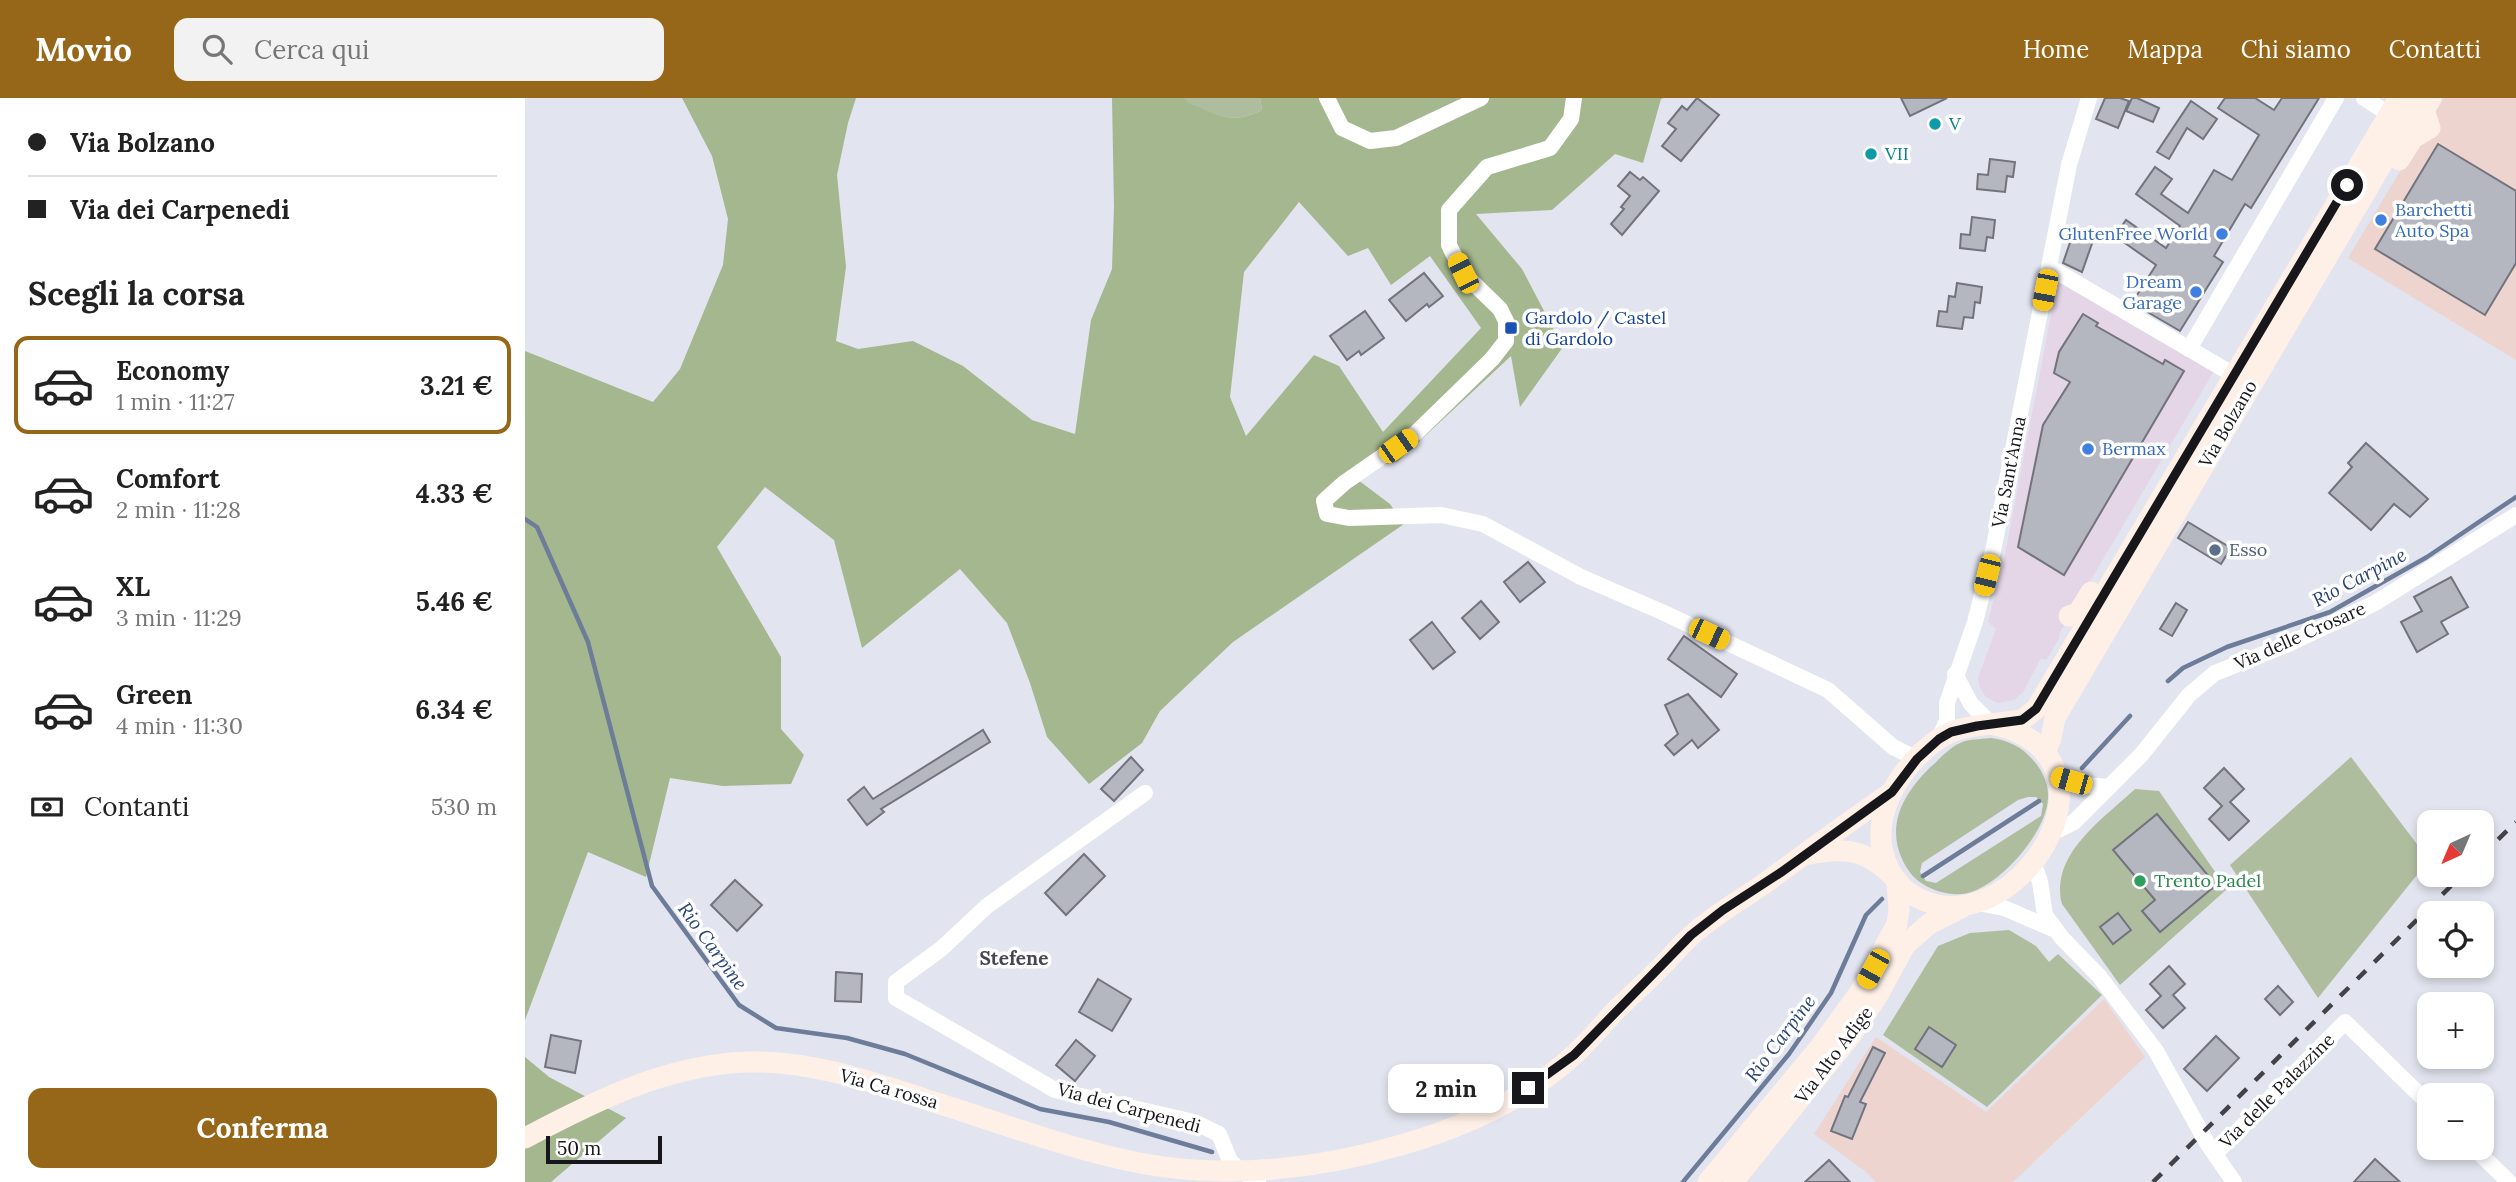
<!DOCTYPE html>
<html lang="it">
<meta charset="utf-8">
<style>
body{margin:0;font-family:Lora,serif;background:#f2f2f2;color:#222;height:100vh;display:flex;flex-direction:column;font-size:26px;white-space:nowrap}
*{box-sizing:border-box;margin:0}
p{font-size:23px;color:#767676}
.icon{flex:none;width:38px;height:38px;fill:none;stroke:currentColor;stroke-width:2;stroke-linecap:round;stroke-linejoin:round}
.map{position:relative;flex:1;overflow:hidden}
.side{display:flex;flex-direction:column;background:#fff;width:525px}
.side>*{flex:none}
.hud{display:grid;align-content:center;height:154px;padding:0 28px;background:#fff}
.needle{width:46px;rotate:224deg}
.fabs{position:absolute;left:1892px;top:712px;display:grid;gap:14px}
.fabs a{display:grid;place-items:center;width:77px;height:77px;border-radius:14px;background:#fff;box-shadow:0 4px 10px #0003;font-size:35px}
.scale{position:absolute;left:21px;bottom:18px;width:116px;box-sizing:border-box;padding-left:7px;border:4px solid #17171b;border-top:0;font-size:19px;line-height:24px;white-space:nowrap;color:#17171b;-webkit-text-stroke:5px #fff;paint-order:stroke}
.end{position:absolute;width:32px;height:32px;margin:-16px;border:9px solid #17171b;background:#fff;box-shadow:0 0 0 4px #fff}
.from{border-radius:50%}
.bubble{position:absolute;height:49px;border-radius:14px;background:#fff;box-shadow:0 4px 10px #0003;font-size:23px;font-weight:800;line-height:49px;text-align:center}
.car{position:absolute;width:21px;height:42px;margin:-21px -10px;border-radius:9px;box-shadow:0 0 5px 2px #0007;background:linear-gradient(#f5c518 24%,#345 0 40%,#f5c518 0 76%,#345 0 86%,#f5c518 0)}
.hud b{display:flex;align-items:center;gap:24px;height:66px;font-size:26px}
.hud b+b{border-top:2px solid #e0e0e0}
.hud i{width:18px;height:18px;background:#222}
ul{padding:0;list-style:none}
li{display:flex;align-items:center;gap:21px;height:98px;margin:0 14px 10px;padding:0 14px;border:4px solid transparent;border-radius:14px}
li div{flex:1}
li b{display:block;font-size:26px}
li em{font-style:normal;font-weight:800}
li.current{border-color:#976719}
li>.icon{width:63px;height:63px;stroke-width:1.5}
h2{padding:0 28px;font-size:32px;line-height:84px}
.pay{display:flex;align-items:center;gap:18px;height:77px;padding:0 28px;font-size:26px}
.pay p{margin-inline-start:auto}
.cta{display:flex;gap:14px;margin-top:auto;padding:14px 28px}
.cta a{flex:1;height:80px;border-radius:14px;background:#976719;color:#fff;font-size:28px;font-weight:800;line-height:80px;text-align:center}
header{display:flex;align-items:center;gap:42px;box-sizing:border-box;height:98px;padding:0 35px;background:#976719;color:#fff}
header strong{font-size:33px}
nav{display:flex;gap:38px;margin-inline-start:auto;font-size:24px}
.search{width:490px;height:63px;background:#f2f2f2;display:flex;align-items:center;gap:18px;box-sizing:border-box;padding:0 24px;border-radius:14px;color:#767676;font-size:26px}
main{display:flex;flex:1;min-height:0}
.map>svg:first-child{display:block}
.commercial{fill:#e4d5e7}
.industrial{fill:#eed4ce}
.green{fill:#afbd9f;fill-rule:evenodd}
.forest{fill:#a4b78e;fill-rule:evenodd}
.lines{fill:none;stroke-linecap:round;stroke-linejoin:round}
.stream{stroke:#6d7d99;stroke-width:4.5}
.building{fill:#b4b6c0;stroke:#72737d;stroke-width:2}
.minor{stroke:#fff;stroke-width:16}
.secondary{stroke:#fef0e6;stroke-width:21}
.rail{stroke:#424248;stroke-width:4.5;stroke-dasharray:12 12;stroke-linecap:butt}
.route{stroke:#17171b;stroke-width:9}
.culture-dot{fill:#0f9aa8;stroke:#fff;stroke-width:2.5}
.shop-dot{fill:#3f7fe0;stroke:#fff;stroke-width:2.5}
.transit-dot{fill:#1a4fb4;stroke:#fff;stroke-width:2.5}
.service-dot{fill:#5c6f8a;stroke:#fff;stroke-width:2.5}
.leisure-dot{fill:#2e9e5b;stroke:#fff;stroke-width:2.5}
.labels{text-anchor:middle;stroke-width:7;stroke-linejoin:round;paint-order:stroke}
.culture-label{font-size:18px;fill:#0d838f;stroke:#fff;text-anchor:start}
.shop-label{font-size:18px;fill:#366cbe;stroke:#fff;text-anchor:start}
.transit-label{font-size:18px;fill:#164399;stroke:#fff;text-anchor:start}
.street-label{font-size:18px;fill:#17171b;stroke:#fff}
.service-label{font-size:18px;fill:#4e5e75;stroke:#fff;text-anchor:start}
.leisure-label{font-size:18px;fill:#27864d;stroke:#fff;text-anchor:start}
.water-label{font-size:19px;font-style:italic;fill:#284476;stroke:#fff}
.neighbourhood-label{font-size:19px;font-weight:bold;fill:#45464f;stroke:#fff}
</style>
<header>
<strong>Movio</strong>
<div class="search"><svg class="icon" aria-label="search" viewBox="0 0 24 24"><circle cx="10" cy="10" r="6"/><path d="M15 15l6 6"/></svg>Cerca qui</div>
<nav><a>Home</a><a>Mappa</a><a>Chi siamo</a><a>Contatti</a></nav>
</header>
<main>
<section class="side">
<div class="hud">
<b><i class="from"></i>Via Bolzano</b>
<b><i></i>Via dei Carpenedi</b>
</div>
<h2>Scegli la corsa</h2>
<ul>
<li class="current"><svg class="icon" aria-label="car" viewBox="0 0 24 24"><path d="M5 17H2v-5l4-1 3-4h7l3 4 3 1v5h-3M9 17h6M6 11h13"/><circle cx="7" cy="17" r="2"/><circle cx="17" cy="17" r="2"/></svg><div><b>Economy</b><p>1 min · 11:27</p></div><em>3.21 €</em></li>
<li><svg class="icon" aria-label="car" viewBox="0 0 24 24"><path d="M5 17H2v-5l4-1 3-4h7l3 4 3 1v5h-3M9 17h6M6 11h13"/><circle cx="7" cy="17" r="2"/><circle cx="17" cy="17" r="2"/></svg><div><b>Comfort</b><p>2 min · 11:28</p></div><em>4.33 €</em></li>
<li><svg class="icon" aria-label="car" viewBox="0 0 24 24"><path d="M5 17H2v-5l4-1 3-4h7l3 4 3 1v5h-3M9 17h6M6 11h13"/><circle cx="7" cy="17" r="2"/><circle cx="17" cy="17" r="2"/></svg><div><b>XL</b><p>3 min · 11:29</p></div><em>5.46 €</em></li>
<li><svg class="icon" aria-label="car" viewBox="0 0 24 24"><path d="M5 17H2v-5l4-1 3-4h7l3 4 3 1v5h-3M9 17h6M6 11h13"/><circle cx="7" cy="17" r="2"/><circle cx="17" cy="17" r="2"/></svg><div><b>Green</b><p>4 min · 11:30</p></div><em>6.34 €</em></li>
</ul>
<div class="pay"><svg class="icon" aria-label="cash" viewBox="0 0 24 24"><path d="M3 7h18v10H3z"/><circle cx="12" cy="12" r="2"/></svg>Contanti<p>530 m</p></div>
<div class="cta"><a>Conferma</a></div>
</section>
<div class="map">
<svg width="1991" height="1084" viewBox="0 0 1991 1084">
<rect width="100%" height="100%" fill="#e2e4ef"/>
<!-- commercial -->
<polygon class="commercial" points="1533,181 1689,273 1534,536 1534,541 1521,562 1516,560 1498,594 1489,602 1472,605 1461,599 1455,590 1453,580 1471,531 1463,524 1479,462"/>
<!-- industrial -->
<g class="industrial">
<polygon points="1919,0 1991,0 1991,262 1823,160"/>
<polygon points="1579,901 1620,959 1488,1084 1351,1084 1340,1073 1289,1036 1351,939 1461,1014"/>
</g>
<!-- green -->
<g class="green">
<path d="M660 0H735L737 12C705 28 691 16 661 4Z"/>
<path d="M1466 640C1483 642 1497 649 1508 662 1517 672 1524 686 1523 700 1522 733 1479 782 1449 793 1435 799 1417 796 1403 789 1391 783 1383 774 1378 763 1359 725 1382 690 1410 665 1419 656 1428 647 1440 643 1449 641 1458 641 1466 640ZM1503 699H1511L1518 706 1516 718 1411 785 1401 783 1395 774 1397 765 1493 702Z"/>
<polygon points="1826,659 1904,762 1793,900 1705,767"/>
<path d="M1610 691 1634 693 1702 791 1595 887 1537 806C1525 756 1577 722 1610 691Z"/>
<polygon points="1484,832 1511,848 1524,864 1533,856 1577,897 1462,1009 1358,937 1413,848 1445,835"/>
</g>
<!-- forest -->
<g class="forest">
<path d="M157 0H331L323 25 312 77 321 169 311 243 333 251 388 243 438 268 507 322 550 336 566 222 587 171 589 109 587 0H660L662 4C692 16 705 28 737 12L735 0H1139L1136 1 1118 65 1090 56 1027 112 951 116 997 171 1038 249 995 309 986 258 872 364 821 373 865 406 879 426 708 544 635 613 617 645 564 686 522 639 505 585 482 525 435 471 337 550 309 442 240 389 192 449 256 559V631L279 657 266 686 198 688 145 680 121 779 63 754 0 922V253L128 304 155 271 198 167 203 121 187 58ZM774 104 823 158 843 150 866 187 905 158 956 230 858 334 814 268 789 257 721 338 705 299 719 174Z"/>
<polygon points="0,959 24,979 101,1020 26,1084 0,1084"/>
</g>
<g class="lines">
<!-- stream -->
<g class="stream">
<polyline points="0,421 12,429 63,544 127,788 214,907 251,930 322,940 380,956 515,1011 584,1024 687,1054"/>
<polyline points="1643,583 1658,570 1702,549 1805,514 1902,459 1991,399"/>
<polyline points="1557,670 1605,618"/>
<polyline points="1398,778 1514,703"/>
<polyline points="1158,1084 1264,956 1306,895 1341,817 1357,801"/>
</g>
</g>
<!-- building -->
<g class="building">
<polygon points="1172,0 1194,17 1156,63 1137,48 1151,31 1143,25 1157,8 1162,12"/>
<polygon points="1376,0 1422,0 1385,18"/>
<polygon points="1580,0 1595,0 1604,3 1593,30 1571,21"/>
<polygon points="1607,0 1612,0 1634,10 1628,24 1601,13"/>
<polygon points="1700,0 1730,0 1749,12 1757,0 1794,0 1726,110 1720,106 1689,158 1698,164 1655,233 1607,205 1631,167 1590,138 1601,122 1641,150 1655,128 1611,96 1630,69 1647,81 1636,96 1663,115 1689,72 1707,82 1734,37 1693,10"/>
<polygon points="1666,3 1692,21 1678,41 1662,30 1644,61 1632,54"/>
<polygon points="1913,46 1991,93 1991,165 1960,217 1850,151"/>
<polygon points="1465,61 1490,64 1488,79 1482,78 1480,94 1452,91 1453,76 1463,77"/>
<polygon points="1105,74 1115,82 1118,79 1134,93 1097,137 1086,126 1099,111 1096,109 1105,98 1093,88"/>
<polygon points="1447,119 1470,122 1468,140 1462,139 1460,153 1435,150 1436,136 1445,137"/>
<polygon points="1550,130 1570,137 1557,174 1538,165"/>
<polygon points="899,175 918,198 904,209 902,206 881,223 864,202"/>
<polygon points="1432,185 1457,189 1455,205 1450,204 1448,220 1439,219 1437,231 1412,228 1414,213 1422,214 1424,198 1430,199"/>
<polygon points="840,213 859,240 836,257 834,253 822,262 805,238"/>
<polygon points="1558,216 1573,225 1571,228 1638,266 1640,262 1659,273 1539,477 1493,449 1518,327 1545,284 1529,275 1534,254"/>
<polygon points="1841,345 1903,401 1885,419 1869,406 1846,432 1804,395 1827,369 1823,365"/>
<polygon points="1663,424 1706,450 1696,466 1653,440"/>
<polygon points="1003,464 1020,484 995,504 979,484"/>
<polygon points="1926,479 1943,509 1916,524 1923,536 1892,554 1876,524 1897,513 1889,499"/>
<polygon points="956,503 974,524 955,541 937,520"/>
<polygon points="1651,505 1662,512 1647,538 1635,531"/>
<polygon points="907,524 930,554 908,571 885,542"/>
<polygon points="1159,538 1212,576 1196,599 1143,561"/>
<polygon points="1163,596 1194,632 1173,650 1167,642 1149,657 1140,647 1153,636 1140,607"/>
<polygon points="458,632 465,644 356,711 359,714 342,727 323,702 339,689 348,701"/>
<polygon points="606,659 618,672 589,703 576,691"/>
<polygon points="1699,670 1719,691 1705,704 1724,723 1704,742 1684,721 1697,708 1679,690"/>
<polygon points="1632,716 1691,787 1635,834 1617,813 1630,802 1588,752"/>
<polygon points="559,756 580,778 541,817 520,795"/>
<polygon points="210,782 237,807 212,833 186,807"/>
<polygon points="1593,815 1606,832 1588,846 1575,829"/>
<polygon points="1644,868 1660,886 1648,897 1660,910 1638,930 1621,912 1636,898 1625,886"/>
<polygon points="311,874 337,876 336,904 310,903"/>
<polygon points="573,881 606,901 587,933 554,914"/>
<polygon points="1753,888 1768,904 1755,917 1740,901"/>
<polygon points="1404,929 1431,947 1417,969 1390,951"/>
<polygon points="26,937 56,943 50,975 20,969"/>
<polygon points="1691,938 1714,960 1682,993 1659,971"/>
<polygon points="551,942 570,958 550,983 531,967"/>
<polygon points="1348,949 1360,955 1335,1004 1341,1006 1327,1041 1306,1033 1320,998 1323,999"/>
<polygon points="1850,1061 1875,1084 1829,1084"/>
<polygon points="1304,1062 1325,1084 1280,1084"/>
</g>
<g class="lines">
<!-- minor -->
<g class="minor">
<polyline points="802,0 817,30 845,43 871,40 956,0"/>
<polyline points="1049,0 1046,21 1025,50 962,69 924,112 924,147 938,175 975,211 981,223 981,243 967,261 891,335 819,385 799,403 802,416 824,420 916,417 958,426 1056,479 1137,514 1303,592 1368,649 1392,661"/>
<polyline points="1839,0 1864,16"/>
<polyline points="1524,169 1709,277"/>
<polyline points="1664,251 1811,0"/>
<polyline points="1430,576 1446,606 1466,626"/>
<polyline points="1414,641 1422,622 1422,605 1450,524 1468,453 1544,67 1564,0"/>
<polyline points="1533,679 1560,687 1584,689"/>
<polyline points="620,695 462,808 416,851 371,884 371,900 530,992 669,1024 694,1036 705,1063 716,1073 733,1084"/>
<polyline points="1527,735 1549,724 1616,657 1664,597 1690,575 1761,547 1850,505 1991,417"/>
<polyline points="1508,763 1515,784 1520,817 1537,840 1574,878 1631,953 1682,1045 1709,1084"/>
<polyline points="1453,805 1479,810 1528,831"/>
<polyline points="1949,1050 1984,1084"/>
<polyline points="1690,1056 1820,924 1904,1006"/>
</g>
<!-- secondary -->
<g class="secondary">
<polyline points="1874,62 1888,40 1905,30 1899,12 1906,0"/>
<polyline points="1544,518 1553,515 1566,494"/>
<polyline points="1466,626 1497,622 1511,611 1874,0"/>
<path d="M1466 626C1615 657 1489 855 1389 798 1378 792 1370 783 1364 771 1340 723 1374 668 1415 640 1430 630 1449 628 1466 626Z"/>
<polyline points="1520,655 1526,640 1530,620 1896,0"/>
<path d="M1284 756C1320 749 1339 751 1367 777"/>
<path d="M0 1040C70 1003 141 967 222 964 288 962 353 986 415 1006 482 1027 550 1053 620 1066 704 1081 794 1071 876 1047 939 1029 1002 1000 1050 956 1065 942 1078 926 1092 911 1107 897 1122 883 1136 869 1147 858 1156 846 1168 836 1195 812 1227 796 1255 774 1292 747 1329 720 1367 694"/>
<polyline points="1183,1084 1295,949 1335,894 1372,826 1374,812 1372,784"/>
<polyline points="1208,1084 1327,936 1353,897 1380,847 1404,826 1436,810"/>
</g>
<!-- rail -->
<g class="rail">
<polyline points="1956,758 1991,724"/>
<polyline points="1628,1084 1937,777"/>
</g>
</g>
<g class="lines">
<!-- route -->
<polyline class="route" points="1003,990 1049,957 1166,837 1198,812 1255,775 1367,694 1392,661 1414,641 1426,634 1452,628 1497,622 1511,611 1822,87"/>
</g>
<!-- markers -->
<g class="culture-dot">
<circle cx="1410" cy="26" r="7"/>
<circle cx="1346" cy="56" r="7"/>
</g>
<g class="shop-dot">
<circle cx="1856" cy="122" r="7"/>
<circle cx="1697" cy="136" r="7"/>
<circle cx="1671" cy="194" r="7"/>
<circle cx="1563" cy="351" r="7"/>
</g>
<rect class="transit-dot" x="979" y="223" width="14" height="14" rx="3.5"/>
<circle class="service-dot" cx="1690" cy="452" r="7"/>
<circle class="leisure-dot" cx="1615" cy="783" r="7"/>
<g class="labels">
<!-- culture labels -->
<g class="culture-label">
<text x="1424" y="32">V</text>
<text x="1360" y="62">VII</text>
</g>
<!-- shop labels -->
<g class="shop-label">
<text x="1870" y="118">Barchetti<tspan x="1870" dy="21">Auto Spa</tspan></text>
<text x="1683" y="142" text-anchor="end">GlutenFree World</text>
<text x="1657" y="190" text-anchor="end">Dream<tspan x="1657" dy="21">Garage</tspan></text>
<text x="1577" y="357">Bermax</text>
</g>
<!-- transit labels -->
<g class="transit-label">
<text x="1000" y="226">Gardolo / Castel<tspan x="1000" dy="21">di Gardolo</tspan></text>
</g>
<!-- street labels -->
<g class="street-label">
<text transform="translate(1703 326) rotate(-60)" y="6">Via Bolzano</text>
<text transform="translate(1484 374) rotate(-79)" y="6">Via Sant'Anna</text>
<text transform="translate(1775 538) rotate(-24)" y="6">Via delle Crosare</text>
<text transform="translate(1309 957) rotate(-53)" y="6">Via Alto Adige</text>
<text transform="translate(364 991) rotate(16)" y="6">Via Ca rossa</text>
<text transform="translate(1752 993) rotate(-45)" y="6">Via delle Palazzine</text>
<text transform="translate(604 1010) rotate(15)" y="6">Via dei Carpenedi</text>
</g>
<!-- service labels -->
<g class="service-label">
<text x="1704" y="458">Esso</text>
</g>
<!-- leisure labels -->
<g class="leisure-label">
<text x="1629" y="789">Trento Padel</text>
</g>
<!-- water labels -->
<g class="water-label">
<text transform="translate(1834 479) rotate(-28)" y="7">Rio Carpine</text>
<text transform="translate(188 848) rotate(54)" y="7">Rio Carpine</text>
<text transform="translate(1255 940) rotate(-53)" y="7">Rio Carpine</text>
</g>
<!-- neighbourhood labels -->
<g class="neighbourhood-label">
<text x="489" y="867">Stefene</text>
</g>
</g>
</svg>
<div class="fabs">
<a><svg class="needle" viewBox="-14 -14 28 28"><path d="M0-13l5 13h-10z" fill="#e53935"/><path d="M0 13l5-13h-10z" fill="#767676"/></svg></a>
<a><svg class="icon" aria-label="locate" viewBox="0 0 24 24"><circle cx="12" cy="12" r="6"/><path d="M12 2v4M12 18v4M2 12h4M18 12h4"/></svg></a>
<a>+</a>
<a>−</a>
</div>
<div class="scale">50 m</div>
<i class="end from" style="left:1822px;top:87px"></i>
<i class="end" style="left:1003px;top:990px"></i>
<div class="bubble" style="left:863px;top:966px;width:116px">2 min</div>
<i class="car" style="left:938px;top:175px;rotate:334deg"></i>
<i class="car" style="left:1520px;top:192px;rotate:191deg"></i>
<i class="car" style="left:873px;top:348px;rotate:55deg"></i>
<i class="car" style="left:1462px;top:477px;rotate:194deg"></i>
<i class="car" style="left:1184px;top:536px;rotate:115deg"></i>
<i class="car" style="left:1546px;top:683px;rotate:286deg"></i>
<i class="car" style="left:1348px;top:871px;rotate:209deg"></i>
</div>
</main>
